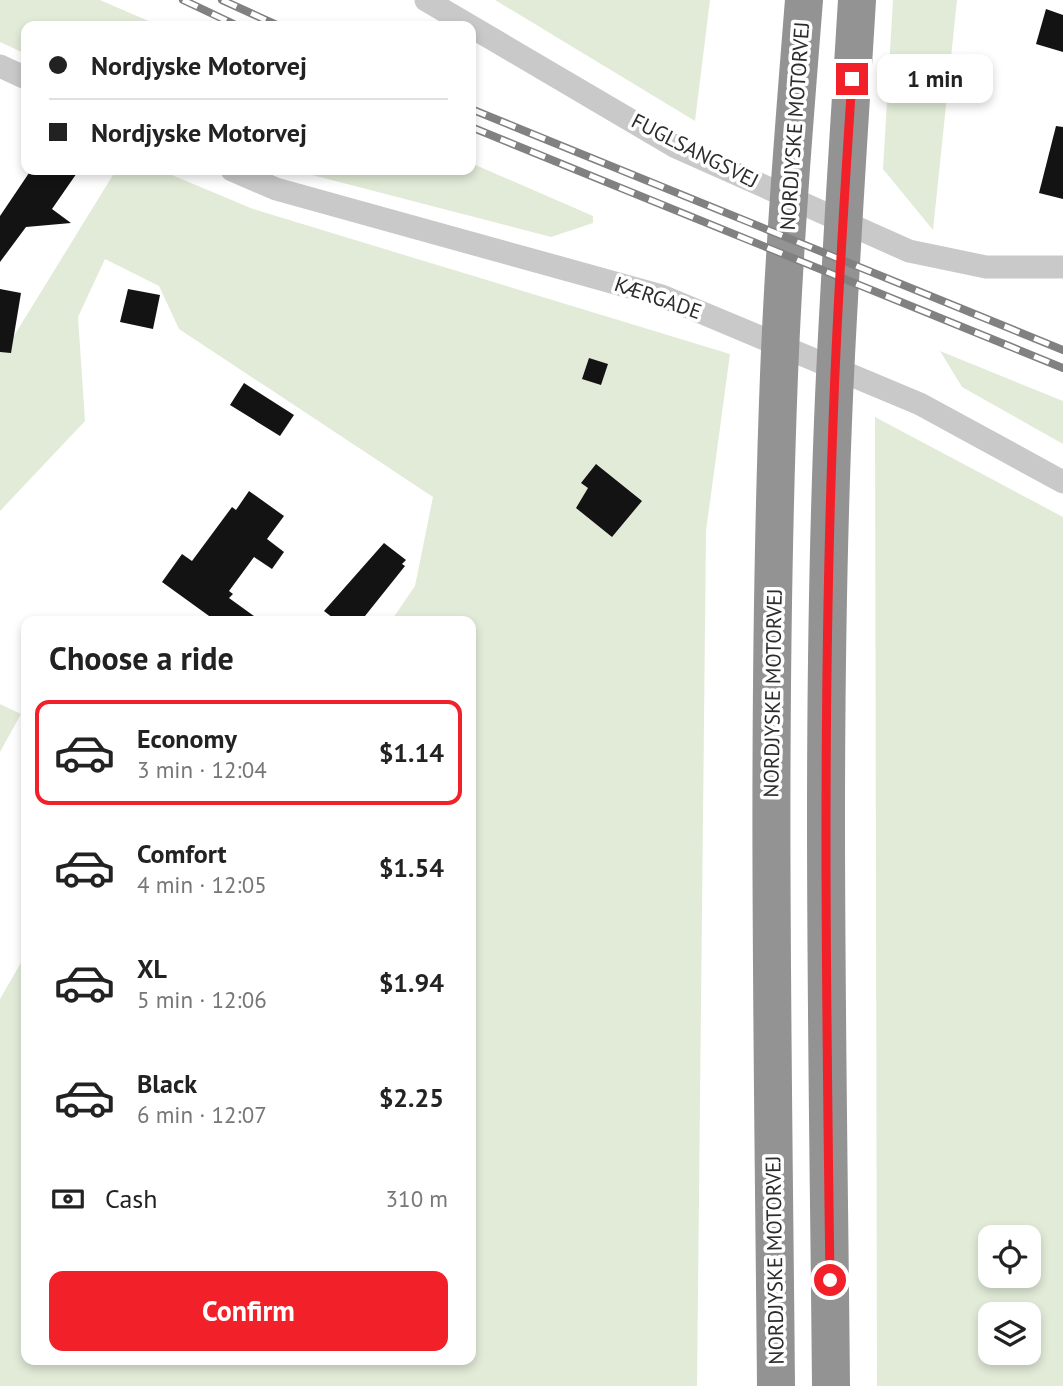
<!DOCTYPE html>
<meta charset="utf-8">
<style>
body{margin:0;font-family:"PT Sans",sans-serif;background:#f2f2f2;color:#222;height:100vh;display:flex;flex-direction:column;font-size:26px;white-space:nowrap}
*{box-sizing:border-box;margin:0}
p{font-size:23px;color:#767676}
.icon{flex:none;width:38px;height:38px;fill:none;stroke:currentColor;stroke-width:2;stroke-linecap:round;stroke-linejoin:round}
.map{position:relative;flex:1;overflow:hidden}
.details{position:absolute;left:21px;top:616px;width:455px;height:749px;display:flex;flex-direction:column;background:#fff;border-radius:14px;box-shadow:0 4px 10px #0003}
.details>*{flex:none}
.top-card{position:absolute;left:21px;top:21px;width:455px;height:154px;border-radius:14px;box-shadow:0 4px 10px #0003;display:grid;align-content:center;height:154px;padding:0 28px;background:#fff}
.tools{position:absolute;left:978px;top:1225px;display:grid;gap:14px}
.tools a{display:grid;place-items:center;width:63px;height:63px;border-radius:14px;background:#fff;box-shadow:0 4px 10px #0003;font-size:35px}
.end{position:absolute;width:32px;height:32px;margin:-16px;border:9px solid #f22029;background:#fff;box-shadow:0 0 0 4px #fff}
.from{border-radius:50%}
.bubble{position:absolute;height:49px;border-radius:14px;background:#fff;box-shadow:0 4px 10px #0003;font-size:23px;font-weight:700;line-height:49px;text-align:center}
.top-card b{display:flex;align-items:center;gap:24px;height:66px;font-size:26px}
.top-card b+b{border-top:2px solid #e0e0e0}
.top-card i{width:18px;height:18px;background:#222}
ul{padding:0;list-style:none}
li{display:flex;align-items:center;gap:21px;height:105px;margin:0 14px 10px;padding:0 14px;border:4px solid transparent;border-radius:14px}
li div{flex:1}
li b{display:block;font-size:26px}
li em{font-style:normal;font-weight:700}
li.selected{border-color:#f22029}
li>.icon{width:63px;height:63px;stroke-width:1.5}
h2{padding:0 28px;font-size:32px;line-height:84px}
.pay{display:flex;align-items:center;gap:18px;height:77px;padding:0 28px;font-size:26px}
.pay p{margin-inline-start:auto}
.cta{display:flex;gap:14px;margin-top:auto;padding:14px 28px}
.cta a{flex:1;height:80px;border-radius:14px;background:#f22029;color:#fff;font-size:28px;font-weight:700;line-height:80px;text-align:center}
.map>svg:first-child{display:block}
.green{fill:#e2ebd8;fill-rule:evenodd}
.building{fill:#131313}
.lines{fill:none;stroke-linecap:round;stroke-linejoin:round}
.street{stroke:#c9c9c9;stroke-width:23}
.highway{stroke:#939393;stroke-width:38}
.rail-casing{stroke:#818181;stroke-width:8}
.rail{stroke:#fff;stroke-width:5;stroke-dasharray:16;stroke-linecap:butt}
.route{stroke:#f22029;stroke-width:9}
.labels{text-anchor:middle;stroke-width:7;stroke-linejoin:round;paint-order:stroke}
.street-label{font-size:21px;fill:#2c2c2c;stroke:#fff}
</style>
<div class="map">
<svg width="1063" height="1386" viewBox="0 0 1063 1386">
<rect width="100%" height="100%" fill="#fff"/>
<!-- green -->
<g class="green">
<polygon points="0,0 100,0 160,26 26,26 26,54 0,42"/>
<polygon points="495,0 710,0 695,121"/>
<polygon points="893,0 957,0 933,230 883,169"/>
<polygon points="471,163 593,216 593,223 551,237 293,170 471,170"/>
<polygon points="116,170 160,170 253,209 730,354 706,531 697,1386 0,1386 0,999 26,954 26,1360 471,1360 471,621 391,621 415,586 433,497 179,329 159,286 105,259 78,317 85,421 0,511 0,340 9,344"/>
<polygon points="940,351 1063,401 1063,444 962,387"/>
<path d="M875 417 1063 517V1386H877ZM990 1237H1029V1276H990ZM990 1314H1029V1353H990Z"/>
<polygon points="0,704 21,714 0,752"/>
</g>
<!-- building -->
<g class="building">
<polygon points="1046,9 1063,15 1063,52 1036,44"/>
<polygon points="1056,126 1063,127 1063,199 1039,193"/>
<polygon points="31,170 79,170 52,209 71,223 26,227 0,262 0,216"/>
<polygon points="0,289 21,293 11,353 0,352"/>
<polygon points="128,289 160,295 153,329 120,322"/>
<polygon points="589,358 608,364 601,385 582,379"/>
<polygon points="244,383 294,415 280,436 230,405"/>
<polygon points="596,464 642,501 612,537 576,508 588,488 581,483"/>
<polygon points="249,491 284,516 267,539 284,552 272,569 254,557 229,591 233,594 229,598 261,621 216,621 162,582 182,554 192,561 232,507 236,510"/>
<polygon points="384,543 406,560 402,564 405,566 361,621 337,621 324,611"/>
</g>
<g class="lines">
<!-- street -->
<g class="street">
<polyline points="426,0 676,147 909,251 986,267 1063,267"/>
<polyline points="0,66 26,78"/>
<polyline points="232,170 276,189 662,296 920,404 1063,482"/>
</g>
<!-- highway -->
<g class="highway">
<path d="M776 1386C773 1049 766 712 779 375 784 250 794 125 804 0"/>
<path d="M831 1386C828 1056 820 726 834 397 840 264 849 132 857 0"/>
</g>
<defs>
<g id="rail">
<polyline points="183,0 238,26"/>
<polyline points="222,0 279,26"/>
<polyline points="471,109 1063,350"/>
<polyline points="471,127 1063,368"/>
</g>
</defs>
<!-- rail casing -->
<use href="#rail" class="rail-casing"/>
<!-- rail -->
<use href="#rail" class="rail"/>
</g>
<g class="lines">
<!-- route -->
<path class="route" d="M830 1280C826 986 822 692 834 398 838 292 845 185 852 79"/>
</g>
<g class="labels">
<!-- street labels -->
<g class="street-label">
<text transform="translate(795 126) rotate(-86)" y="7">NORDJYSKE MOTORVEJ</text>
<text transform="translate(695 151) rotate(27)" y="7">FUGLSANGSVEJ</text>
<text transform="translate(658 298) rotate(19)" y="7">KÆRGADE</text>
<text transform="translate(773 693) rotate(-89)" y="7">NORDJYSKE MOTORVEJ</text>
<text transform="translate(775 1260) rotate(-91)" y="7">NORDJYSKE MOTORVEJ</text>
</g>
</g>
</svg>
<div class="tools">
<a><svg class="icon" aria-label="locate" viewBox="0 0 24 24"><circle cx="12" cy="12" r="6"/><path d="M12 2v4M12 18v4M2 12h4M18 12h4"/></svg></a>
<a><svg class="icon" aria-label="layers" viewBox="0 0 24 24"><path d="M12 4l9 5-9 5-9-5zM3 14l9 5 9-5"/></svg></a>
</div>
<i class="end from" style="left:830px;top:1280px"></i>
<i class="end" style="left:852px;top:79px"></i>
<div class="bubble" style="left:877px;top:54px;width:116px">1 min</div>
<div class="top-card">
<b><i class="from"></i>Nordjyske Motorvej</b>
<b><i></i>Nordjyske Motorvej</b>
</div>
<section class="details">
<h2>Choose a ride</h2>
<ul>
<li class="selected"><svg class="icon" aria-label="car" viewBox="0 0 24 24"><path d="M5 17H2v-5l4-1 3-4h7l3 4 3 1v5h-3M9 17h6M6 11h13"/><circle cx="7" cy="17" r="2"/><circle cx="17" cy="17" r="2"/></svg><div><b>Economy</b><p>3 min · 12:04</p></div><em>$1.14</em></li>
<li><svg class="icon" aria-label="car" viewBox="0 0 24 24"><path d="M5 17H2v-5l4-1 3-4h7l3 4 3 1v5h-3M9 17h6M6 11h13"/><circle cx="7" cy="17" r="2"/><circle cx="17" cy="17" r="2"/></svg><div><b>Comfort</b><p>4 min · 12:05</p></div><em>$1.54</em></li>
<li><svg class="icon" aria-label="car" viewBox="0 0 24 24"><path d="M5 17H2v-5l4-1 3-4h7l3 4 3 1v5h-3M9 17h6M6 11h13"/><circle cx="7" cy="17" r="2"/><circle cx="17" cy="17" r="2"/></svg><div><b>XL</b><p>5 min · 12:06</p></div><em>$1.94</em></li>
<li><svg class="icon" aria-label="car" viewBox="0 0 24 24"><path d="M5 17H2v-5l4-1 3-4h7l3 4 3 1v5h-3M9 17h6M6 11h13"/><circle cx="7" cy="17" r="2"/><circle cx="17" cy="17" r="2"/></svg><div><b>Black</b><p>6 min · 12:07</p></div><em>$2.25</em></li>
</ul>
<div class="pay"><svg class="icon" aria-label="cash" viewBox="0 0 24 24"><path d="M3 7h18v10H3z"/><circle cx="12" cy="12" r="2"/></svg>Cash<p>310 m</p></div>
<div class="cta"><a>Confirm</a></div>
</section>
</div>
